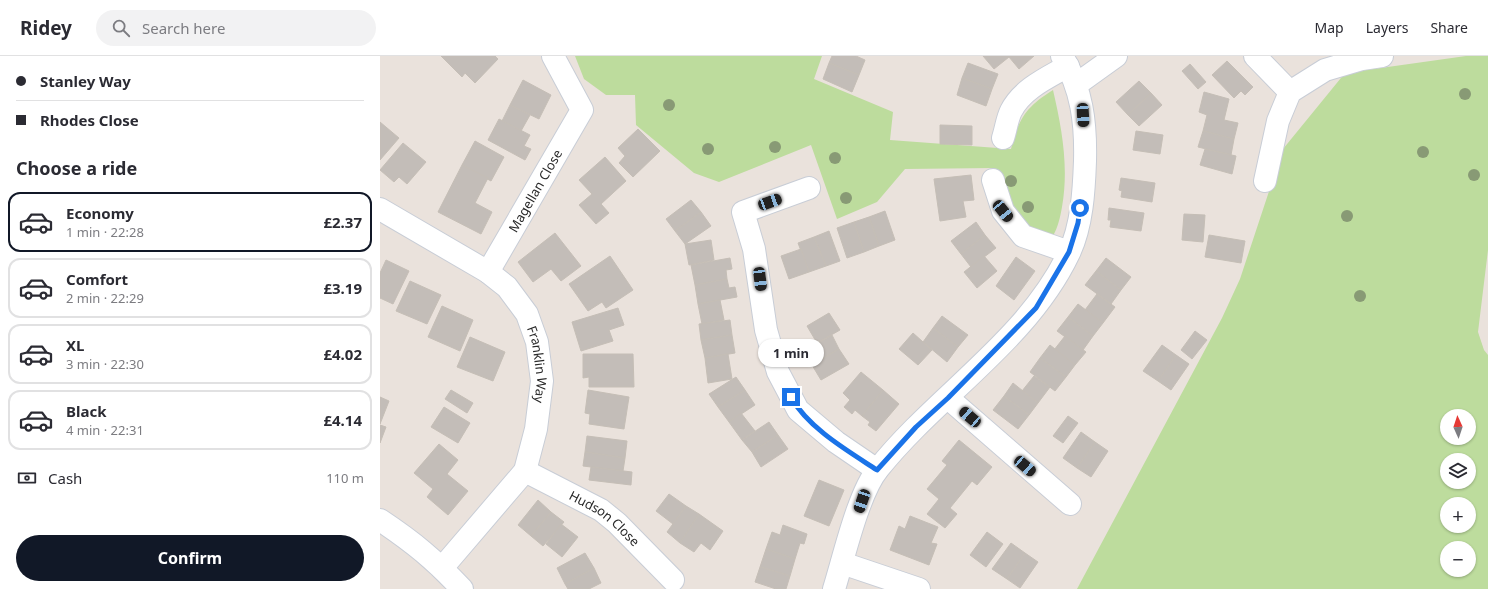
<!DOCTYPE html>
<meta charset="utf-8">
<style>
body{margin:0;font-family:"Noto Sans",sans-serif;background:#f2f2f3;color:#2b2b33;height:100vh;display:flex;flex-direction:column;font-size:15px;white-space:nowrap}
*{box-sizing:border-box;margin:0}
p{font-size:13px;color:#7c7c81}
.icon{flex:none;width:22px;height:22px;fill:none;stroke:currentColor;stroke-width:2;stroke-linecap:round;stroke-linejoin:round}
.map{position:relative;flex:1;overflow:hidden}
.details{display:flex;flex-direction:column;background:#fff;width:380px}
.details>*{flex:none}
.hud{display:grid;align-content:center;height:88px;padding:0 16px;background:#fff}
.needle{width:26px;rotate:357deg}
.controls{position:absolute;left:1060px;top:353px;display:grid;gap:8px}
.controls a{display:grid;place-items:center;width:36px;height:36px;border-radius:50%;background:#fff;box-shadow:0 1px 3px #0004;font-size:20px}
.end{position:absolute;width:18px;height:18px;margin:-9px;border:5px solid #1a73e8;background:#fff;box-shadow:0 0 0 2px #fff}
.from{border-radius:50%}
.bubble{position:absolute;height:28px;border-radius:14px;background:#fff;box-shadow:0 1px 3px #0004;font-size:13px;font-weight:700;line-height:28px;text-align:center}
.car{position:absolute;width:12px;height:24px;margin:-12px -6px;border-radius:5px;box-shadow:0 0 3px 1px #0007;background:linear-gradient(#222 24%,#8ab4d8 0 40%,#222 0 76%,#8ab4d8 0 86%,#222 0)}
.hud b{display:flex;align-items:center;gap:14px;height:38px;font-size:15px}
.hud b+b{border-top:1px solid #e1e1e2}
.hud i{width:10px;height:10px;background:#2b2b33}
ul{padding:0;list-style:none}
li{display:flex;align-items:center;gap:12px;height:60px;margin:0 8px 6px;padding:0 8px;border:2px solid #e1e1e2;border-radius:12px}
li div{flex:1}
li b{display:block;font-size:15px}
li em{font-style:normal;font-weight:700}
li.current{border-color:#111827}
li>.icon{width:36px;height:36px;stroke-width:1.5}
h2{padding:0 16px;font-size:18px;line-height:48px}
.pay{display:flex;align-items:center;gap:10px;height:44px;padding:0 16px;font-size:15px}
.pay p{margin-inline-start:auto}
.cta{display:flex;gap:8px;margin-top:auto;padding:8px 16px}
.cta a{flex:1;height:46px;border-radius:24px;background:#111827;color:#fff;font-size:16px;font-weight:700;line-height:46px;text-align:center}
header{display:flex;align-items:center;gap:24px;box-sizing:border-box;height:56px;padding:0 20px;background:#fff;border-bottom:1px solid #e1e1e2}
header strong{font-size:19px}
nav{display:flex;gap:22px;margin-inline-start:auto;font-size:14px}
.search{width:280px;height:36px;background:#f2f2f3;display:flex;align-items:center;gap:10px;box-sizing:border-box;padding:0 14px;border-radius:22px;color:#7c7c81;font-size:15px}
main{display:flex;flex:1;min-height:0}
.map>svg:first-child{display:block}
.green{fill:#bddc9d;fill-rule:evenodd}
.building{fill:#c3bdb8;stroke:#c5beb6}
.lines{fill:none;stroke-linecap:round;stroke-linejoin:round}
.minor-casing{stroke:#c8cdd6;stroke-width:24}
.minor{stroke:#fff;stroke-width:22}
.tree{fill:#889a75}
.route{stroke:#1a73e8;stroke-width:5}
.labels{text-anchor:middle;stroke-width:4;stroke-linejoin:round;paint-order:stroke}
.street-label{font-size:13px;fill:#292929;stroke:#fff}
</style>
<header>
<strong>Ridey</strong>
<div class="search"><svg class="icon" aria-label="search" viewBox="0 0 24 24"><circle cx="10" cy="10" r="6"/><path d="M15 15l6 6"/></svg>Search here</div>
<nav><a>Map</a><a>Layers</a><a>Share</a></nav>
</header>
<main>
<section class="details">
<div class="hud">
<b><i class="from"></i>Stanley Way</b>
<b><i></i>Rhodes Close</b>
</div>
<h2>Choose a ride</h2>
<ul>
<li class="current"><svg class="icon" aria-label="car" viewBox="0 0 24 24"><path d="M5 17H2v-5l4-1 3-4h7l3 4 3 1v5h-3M9 17h6M6 11h13"/><circle cx="7" cy="17" r="2"/><circle cx="17" cy="17" r="2"/></svg><div><b>Economy</b><p>1 min · 22:28</p></div><em>£2.37</em></li>
<li><svg class="icon" aria-label="car" viewBox="0 0 24 24"><path d="M5 17H2v-5l4-1 3-4h7l3 4 3 1v5h-3M9 17h6M6 11h13"/><circle cx="7" cy="17" r="2"/><circle cx="17" cy="17" r="2"/></svg><div><b>Comfort</b><p>2 min · 22:29</p></div><em>£3.19</em></li>
<li><svg class="icon" aria-label="car" viewBox="0 0 24 24"><path d="M5 17H2v-5l4-1 3-4h7l3 4 3 1v5h-3M9 17h6M6 11h13"/><circle cx="7" cy="17" r="2"/><circle cx="17" cy="17" r="2"/></svg><div><b>XL</b><p>3 min · 22:30</p></div><em>£4.02</em></li>
<li><svg class="icon" aria-label="car" viewBox="0 0 24 24"><path d="M5 17H2v-5l4-1 3-4h7l3 4 3 1v5h-3M9 17h6M6 11h13"/><circle cx="7" cy="17" r="2"/><circle cx="17" cy="17" r="2"/></svg><div><b>Black</b><p>4 min · 22:31</p></div><em>£4.14</em></li>
</ul>
<div class="pay"><svg class="icon" aria-label="cash" viewBox="0 0 24 24"><path d="M3 7h18v10H3z"/><circle cx="12" cy="12" r="2"/></svg>Cash<p>110 m</p></div>
<div class="cta"><a>Confirm</a></div>
</section>
<div class="map">
<svg width="1108" height="533" viewBox="0 0 1108 533">
<rect width="100%" height="100%" fill="#eae2dc"/>
<!-- green -->
<g class="green">
<path d="M195 0H442L434 23 513 56 510 84 631 93C639 62 646 51 673 34 682 73 689 111 682 151 680 162 678 171 673 180L642 167 614 112 525 113 497 146 457 163 431 89 339 126 314 117 256 69 255 39H226L204 23Z"/>
<path d="M1086 0H1108V194L1098 276 1104 294 1108 299V533H697L842 262 860 223 903 93 965 17ZM1067 360H1089V382H1067ZM1067 404H1089V426H1067ZM1067 448H1089V470H1067ZM1067 492H1089V514H1067Z"/>
</g>
<!-- building -->
<g class="building">
<polygon points="61,0 115,0 118,3 95,27 85,17 82,21"/>
<polygon points="452,0 476,0 485,4 479,19 449,7"/>
<polygon points="603,0 654,0 639,13 629,1 614,13"/>
<polygon points="847,5 873,31 865,39 861,35 854,42 832,19"/>
<polygon points="449,7 479,19 472,36 443,23"/>
<polygon points="588,7 618,18 612,33 582,22"/>
<polygon points="810,8 826,26 818,33 802,15"/>
<polygon points="582,22 612,33 606,50 577,39"/>
<polygon points="143,24 171,39 159,63 130,49"/>
<polygon points="759,25 771,37 748,59 736,46"/>
<polygon points="824,36 849,43 844,64 858,67 854,83 823,75 827,59 819,56"/>
<polygon points="771,37 782,49 759,70 748,59"/>
<polygon points="130,49 150,59 141,75 122,65"/>
<polygon points="119,63 150,79 144,90 151,93 145,104 108,84"/>
<polygon points="0,66 19,82 0,104"/>
<polygon points="560,69 592,70 592,89 560,88"/>
<polygon points="258,73 280,95 253,121 239,107 245,100 238,92"/>
<polygon points="756,75 783,79 780,98 753,94"/>
<polygon points="823,75 854,83 851,99 818,91"/>
<polygon points="95,85 124,101 111,125 82,109"/>
<polygon points="23,87 46,106 27,128 19,121 14,126 0,114"/>
<polygon points="825,93 856,100 852,118 820,109"/>
<polygon points="225,101 246,125 221,148 229,157 216,168 199,149 212,138 199,124"/>
<polygon points="82,109 108,122 95,147 112,156 101,178 58,156"/>
<polygon points="591,119 594,144 583,145 586,161 560,165 554,123"/>
<polygon points="741,122 775,127 772,146 741,141 742,135 739,134"/>
<polygon points="311,144 321,156 295,175 286,163"/>
<polygon points="729,152 764,157 761,175 730,171 731,164 728,164"/>
<polygon points="505,155 515,184 499,190 489,161"/>
<polygon points="321,156 331,170 305,188 295,175"/>
<polygon points="804,158 825,159 823,186 802,184"/>
<polygon points="489,161 499,190 484,196 474,166"/>
<polygon points="474,166 484,196 467,202 457,172"/>
<polygon points="596,166 605,179 581,198 571,185"/>
<polygon points="449,175 460,205 446,210 434,181"/>
<polygon points="175,177 201,210 181,225 171,213 153,226 138,206"/>
<polygon points="605,179 616,192 591,211 581,198"/>
<polygon points="829,179 865,185 861,207 825,201"/>
<polygon points="434,181 446,210 429,216 418,187"/>
<polygon points="331,184 334,204 309,209 305,188"/>
<polygon points="421,193 429,216 409,223 401,200"/>
<polygon points="230,200 253,234 226,252 222,246 208,255 189,228"/>
<polygon points="604,200 617,215 597,232 584,216"/>
<polygon points="636,201 655,215 634,244 616,230"/>
<polygon points="350,202 352,213 346,214 347,223 315,229 311,209"/>
<polygon points="726,202 751,221 741,234 716,215"/>
<polygon points="6,204 29,215 13,248 0,242 0,217"/>
<polygon points="716,215 741,234 731,248 705,229"/>
<polygon points="347,223 349,232 355,231 357,241 318,248 315,229"/>
<polygon points="30,225 61,239 47,268 16,255"/>
<polygon points="717,238 735,251 723,267 705,254"/>
<polygon points="340,244 344,264 322,268 318,248"/>
<polygon points="698,248 723,267 713,280 688,261"/>
<polygon points="62,250 93,264 80,295 48,281"/>
<polygon points="238,252 244,269 229,274 233,285 201,295 192,266"/>
<polygon points="449,257 460,274 437,287 427,270"/>
<polygon points="562,260 588,279 578,291 553,272"/>
<polygon points="688,261 713,280 703,294 677,275"/>
<polygon points="350,264 352,279 321,284 319,268"/>
<polygon points="553,272 578,291 567,306 543,286"/>
<polygon points="815,275 827,284 812,303 801,294"/>
<polygon points="533,277 552,294 538,309 519,293"/>
<polygon points="352,279 355,297 325,302 321,284"/>
<polygon points="452,279 459,293 432,309 424,295"/>
<polygon points="685,280 706,296 695,309 674,294"/>
<polygon points="90,281 125,296 113,325 77,311"/>
<polygon points="670,289 695,309 686,321 660,302"/>
<polygon points="782,289 796,299 778,325 763,315"/>
<polygon points="459,293 469,308 441,324 432,309"/>
<polygon points="203,298 253,298 254,331 209,331 209,321 203,322"/>
<polygon points="348,298 352,323 328,327 325,302"/>
<polygon points="796,299 809,308 791,334 778,325"/>
<polygon points="660,302 686,321 675,335 650,316"/>
<polygon points="481,316 503,334 482,360 475,354 472,358 464,351 470,344 463,337"/>
<polygon points="654,320 670,331 658,347 642,335"/>
<polygon points="356,321 365,334 338,351 329,338"/>
<polygon points="633,327 658,347 649,359 624,340"/>
<polygon points="71,334 93,347 87,357 65,343"/>
<polygon points="208,334 249,341 244,373 209,368 210,358 205,357"/>
<polygon points="365,334 375,349 349,366 338,351"/>
<polygon points="503,334 519,348 496,375 488,369 490,366 482,360"/>
<polygon points="624,340 649,359 638,373 613,354"/>
<polygon points="0,341 9,345 0,368"/>
<polygon points="64,351 90,367 78,387 51,371"/>
<polygon points="361,357 375,375 362,384 349,366"/>
<polygon points="688,360 698,367 683,387 673,380"/>
<polygon points="389,366 398,379 372,396 362,384"/>
<polygon points="0,369 6,371 0,387"/>
<polygon points="701,376 715,386 697,412 683,402"/>
<polygon points="398,379 408,393 381,411 372,396"/>
<polygon points="207,380 247,385 245,402 205,396"/>
<polygon points="579,384 612,411 597,429 592,425 570,452 577,458 565,472 547,458 559,443 547,433 567,409 562,405"/>
<polygon points="715,386 728,395 711,421 697,412"/>
<polygon points="59,388 78,404 67,418 88,435 68,459 47,441 53,433 34,417"/>
<polygon points="205,396 245,402 243,415 203,410"/>
<polygon points="211,411 252,416 251,429 209,424"/>
<polygon points="439,424 464,434 449,470 424,460"/>
<polygon points="289,438 306,450 293,468 276,455"/>
<polygon points="158,444 171,456 151,480 138,469"/>
<polygon points="306,450 319,458 300,487 287,476"/>
<polygon points="171,456 184,466 163,490 151,480"/>
<polygon points="319,458 343,475 330,494 321,487 314,496 300,487"/>
<polygon points="530,460 558,471 551,487 557,488 549,509 510,494 519,470 525,473"/>
<polygon points="181,468 198,481 182,501 166,488"/>
<polygon points="403,469 427,478 424,488 420,487 415,503 386,493 392,476 400,479"/>
<polygon points="607,476 623,488 606,511 590,499"/>
<polygon points="631,487 645,497 627,523 612,513"/>
<polygon points="386,493 415,503 410,520 380,511"/>
<polygon points="205,497 214,512 185,528 177,512"/>
<polygon points="645,497 658,506 640,532 627,523"/>
<polygon points="380,511 410,520 406,533 396,533 375,526"/>
<polygon points="214,512 221,527 209,533 188,533 185,528"/>
</g>
<g class="lines">
<defs>
<g id="minor">
<polyline points="875,0 910,36"/>
<polyline points="697,28 736,0"/>
<path d="M623 82C626 73 627 63 631 55 642 33 667 22 688 10"/>
<polyline points="613,124 623,155 643,180 689,196"/>
<polyline points="885,125 898,65 910,36 945,14 982,3 1002,0"/>
<polyline points="429,132 363,156 374,193 386,274 398,316 418,354 456,386 497,414"/>
<path id="s1" d="M0 153 108 216 127 231 147 258 157 286 162 325 156 373 145 415 62 512"/>
<path id="s2" d="M108 216 202 54 173 0"/>
<polyline points="568,342 690,448"/>
<path id="s3" d="M145 415 221 454 237 467 293 524"/>
<path d="M0 464C33 486 55 504 82 533"/>
<polyline points="462,507 539,533"/>
<path d="M454 533C464 501 478 438 498 413 558 338 647 285 689 197 702 170 704 134 705 105 706 67 702 33 682 0"/>
</g>
</defs>
<!-- minor casing -->
<use href="#minor" class="minor-casing"/>
<!-- minor -->
<use href="#minor" class="minor"/>
</g>
<!-- trees -->
<g class="tree">
<circle cx="1085" cy="38" r="6"/>
<circle cx="289" cy="49" r="6"/>
<circle cx="395" cy="91" r="6"/>
<circle cx="328" cy="93" r="6"/>
<circle cx="1043" cy="96" r="6"/>
<circle cx="455" cy="102" r="6"/>
<circle cx="1094" cy="119" r="6"/>
<circle cx="631" cy="125" r="6"/>
<circle cx="466" cy="142" r="6"/>
<circle cx="648" cy="151" r="6"/>
<circle cx="967" cy="160" r="6"/>
<circle cx="980" cy="240" r="6"/>
</g>
<g class="lines">
<!-- route -->
<path class="route" d="M411 341C428 372 468 395 497 414L536 371 568 342 656 252 689 196 698 167 700 152"/>
</g>
<g class="labels">
<!-- street labels -->
<g class="street-label">
<text dy="5" stroke="none"><textPath href="#s2" startOffset="94">Magellan Close</textPath></text>
<text dy="5" stroke="none"><textPath href="#s1" startOffset="235">Franklin Way</textPath></text>
<text dy="5" stroke="none"><textPath href="#s3" startOffset="93">Hudson Close</textPath></text>
</g>
</g>
</svg>
<div class="controls">
<a><svg class="needle" viewBox="-14 -14 28 28"><path d="M0-13l5 13h-10z" fill="#e53935"/><path d="M0 13l5-13h-10z" fill="#7c7c81"/></svg></a>
<a><svg class="icon" aria-label="layers" viewBox="0 0 24 24"><path d="M12 4l9 5-9 5-9-5zM3 14l9 5 9-5"/></svg></a>
<a>+</a>
<a>−</a>
</div>
<i class="end from" style="left:700px;top:152px"></i>
<i class="end" style="left:411px;top:341px"></i>
<div class="bubble" style="left:378px;top:283px;width:66px">1 min</div>
<i class="car" style="left:703px;top:59px;rotate:177deg"></i>
<i class="car" style="left:390px;top:146px;rotate:70deg"></i>
<i class="car" style="left:623px;top:155px;rotate:141deg"></i>
<i class="car" style="left:380px;top:223px;rotate:173deg"></i>
<i class="car" style="left:590px;top:361px;rotate:311deg"></i>
<i class="car" style="left:645px;top:410px;rotate:131deg"></i>
<i class="car" style="left:482px;top:445px;rotate:199deg"></i>
</div>
</main>
